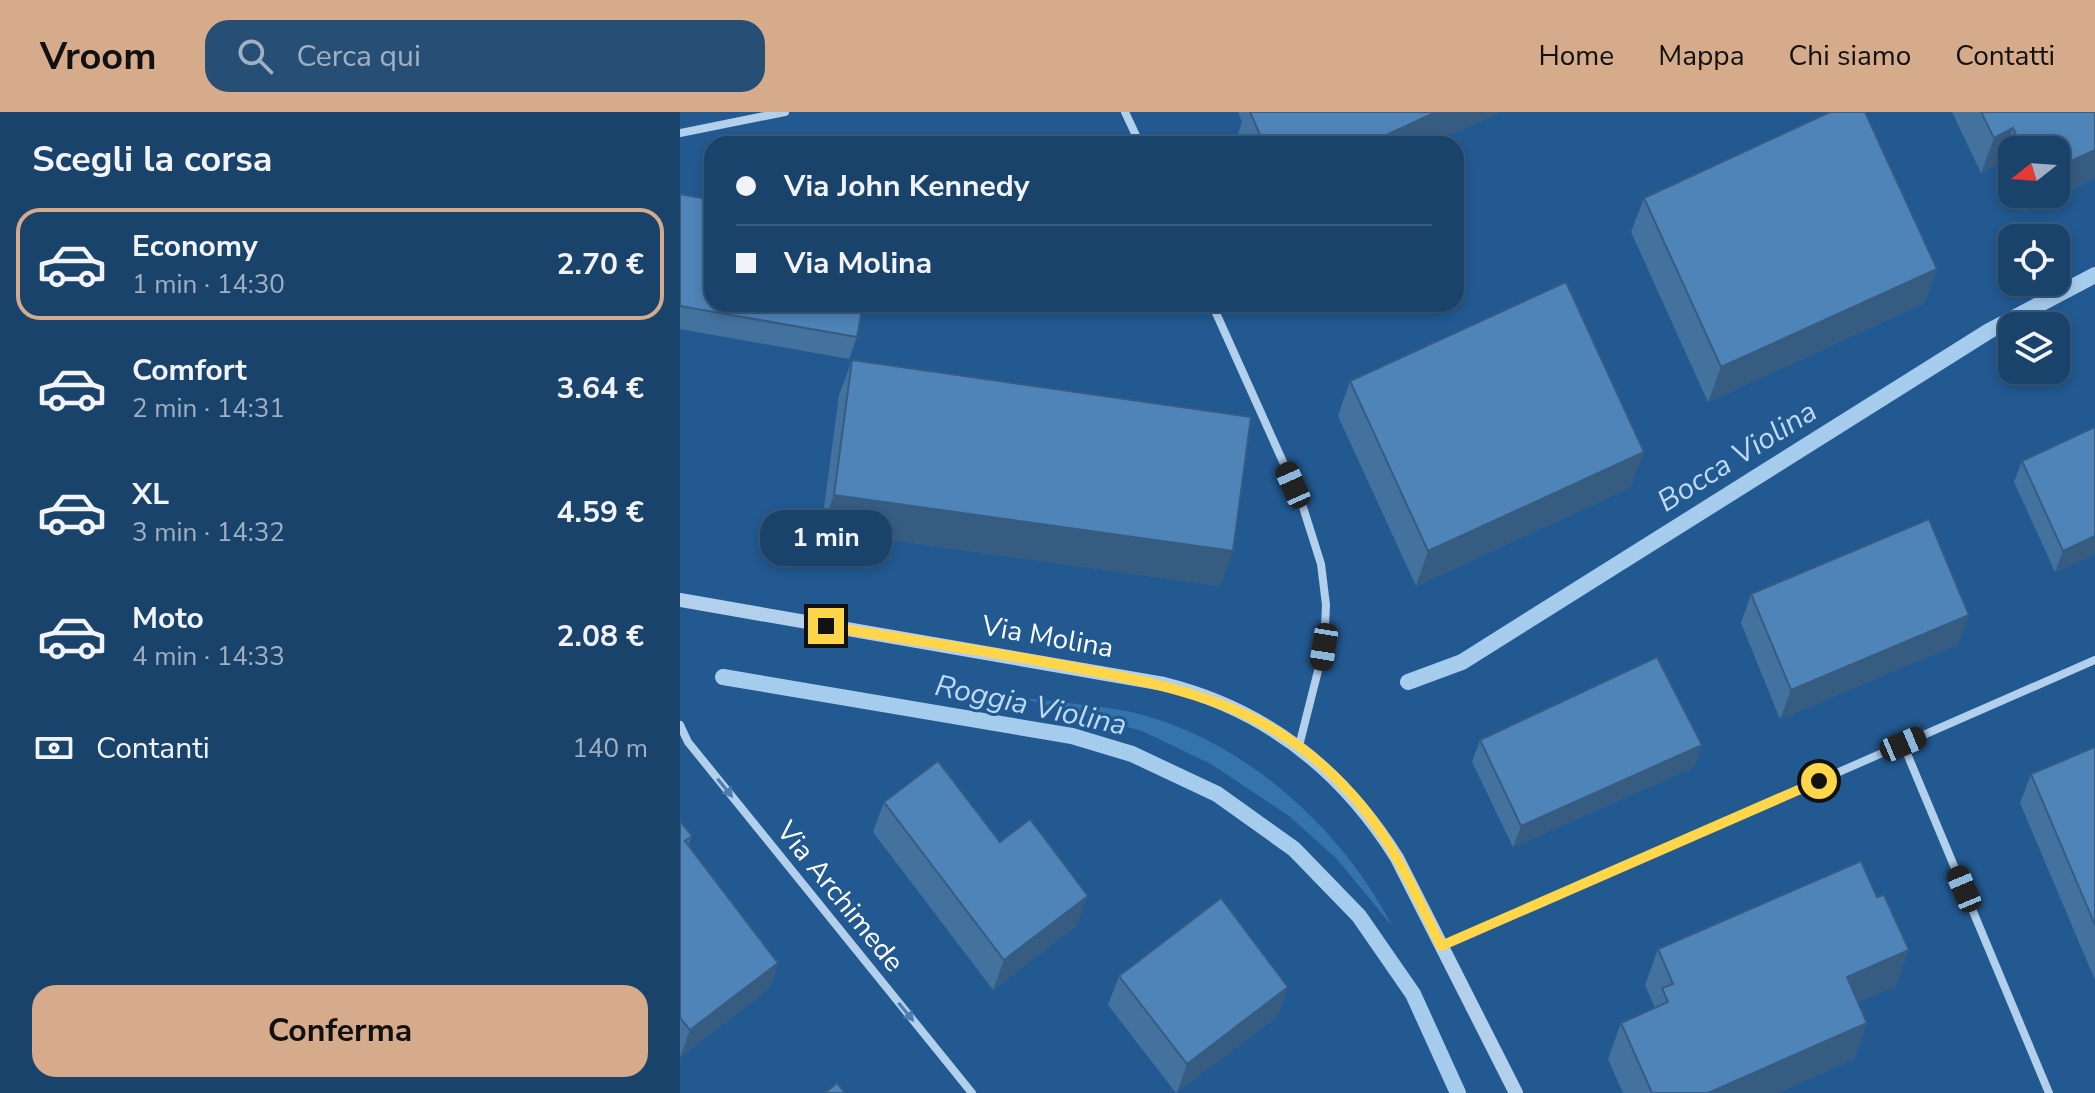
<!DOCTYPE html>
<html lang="it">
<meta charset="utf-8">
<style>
body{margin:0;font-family:"Nunito Sans",sans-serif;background:#274e74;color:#f1f3f6;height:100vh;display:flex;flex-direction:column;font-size:30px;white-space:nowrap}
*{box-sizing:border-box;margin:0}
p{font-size:26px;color:#9fb0c2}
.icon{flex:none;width:44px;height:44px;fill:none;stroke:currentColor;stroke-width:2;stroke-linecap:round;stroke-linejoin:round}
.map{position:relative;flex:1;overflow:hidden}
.panel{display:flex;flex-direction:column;background:#1a436c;width:680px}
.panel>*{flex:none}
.banner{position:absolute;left:24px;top:24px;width:760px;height:176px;border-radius:24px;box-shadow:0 4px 12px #0003,0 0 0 2px #385c7f;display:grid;align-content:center;height:176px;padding:0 32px;background:#1a436c}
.needle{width:52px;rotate:253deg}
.buttons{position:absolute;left:1318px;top:24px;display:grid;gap:16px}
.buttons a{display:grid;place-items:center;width:72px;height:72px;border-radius:16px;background:#1a436c;box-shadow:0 4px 12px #0003,0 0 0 2px #385c7f;font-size:40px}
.end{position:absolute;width:36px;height:36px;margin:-18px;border:10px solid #ffd54a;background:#111;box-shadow:0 0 0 4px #111}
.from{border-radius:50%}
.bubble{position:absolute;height:56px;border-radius:24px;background:#1a436c;box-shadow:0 4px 12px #0003,0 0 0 2px #385c7f;font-size:26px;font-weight:700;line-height:56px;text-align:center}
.car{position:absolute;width:24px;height:48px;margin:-24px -12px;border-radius:10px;box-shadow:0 0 6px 2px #0007;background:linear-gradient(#222 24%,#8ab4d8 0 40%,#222 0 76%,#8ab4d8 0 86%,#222 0)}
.banner b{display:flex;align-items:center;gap:28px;height:76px;font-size:30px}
.banner b+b{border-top:2px solid #385c7f}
.banner i{width:20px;height:20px;background:#f1f3f6}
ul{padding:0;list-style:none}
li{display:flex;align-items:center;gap:24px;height:112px;margin:0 16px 12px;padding:0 16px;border:4px solid transparent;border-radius:24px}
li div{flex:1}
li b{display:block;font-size:30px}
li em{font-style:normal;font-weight:700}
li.active{border-color:#d6ab8b}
li>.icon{width:72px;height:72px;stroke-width:1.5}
h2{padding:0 32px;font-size:36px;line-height:96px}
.pay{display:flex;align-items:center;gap:20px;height:88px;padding:0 32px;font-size:30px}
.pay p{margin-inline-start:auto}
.button{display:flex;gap:16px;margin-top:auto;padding:16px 32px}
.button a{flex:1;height:92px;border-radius:24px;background:#d6ab8b;color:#111;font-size:32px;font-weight:700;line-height:92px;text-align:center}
header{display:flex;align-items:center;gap:48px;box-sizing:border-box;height:112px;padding:0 40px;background:#d6ab8b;color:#111}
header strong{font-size:38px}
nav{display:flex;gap:44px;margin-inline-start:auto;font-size:28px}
.search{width:560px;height:72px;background:#274e74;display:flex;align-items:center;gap:20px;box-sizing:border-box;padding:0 28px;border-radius:24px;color:#9fb0c2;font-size:30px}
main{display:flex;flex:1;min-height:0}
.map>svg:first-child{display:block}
.green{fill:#3573ad}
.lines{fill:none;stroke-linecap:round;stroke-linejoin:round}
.stream{stroke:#a6cced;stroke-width:16}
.minor{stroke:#b2d0ec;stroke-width:8}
.tertiary{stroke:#b2d0ec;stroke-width:14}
.wall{fill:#44729e}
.shaded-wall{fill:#375c81}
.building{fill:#4f84b8;stroke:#375c81;stroke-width:2}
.oneway{fill:#4d7dac}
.route{stroke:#ffd54a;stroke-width:10}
.labels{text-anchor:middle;stroke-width:6;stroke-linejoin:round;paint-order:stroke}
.street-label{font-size:28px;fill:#fff;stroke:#225990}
.water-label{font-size:30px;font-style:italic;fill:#bedaf3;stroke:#225990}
</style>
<header>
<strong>Vroom</strong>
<div class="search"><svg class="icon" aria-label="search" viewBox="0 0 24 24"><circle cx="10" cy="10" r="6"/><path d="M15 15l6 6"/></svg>Cerca qui</div>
<nav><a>Home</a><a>Mappa</a><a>Chi siamo</a><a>Contatti</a></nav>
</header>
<main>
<section class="panel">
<h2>Scegli la corsa</h2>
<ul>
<li class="active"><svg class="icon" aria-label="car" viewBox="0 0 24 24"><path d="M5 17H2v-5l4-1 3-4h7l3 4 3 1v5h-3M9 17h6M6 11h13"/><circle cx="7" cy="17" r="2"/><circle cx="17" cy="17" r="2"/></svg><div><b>Economy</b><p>1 min · 14:30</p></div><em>2.70 €</em></li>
<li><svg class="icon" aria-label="car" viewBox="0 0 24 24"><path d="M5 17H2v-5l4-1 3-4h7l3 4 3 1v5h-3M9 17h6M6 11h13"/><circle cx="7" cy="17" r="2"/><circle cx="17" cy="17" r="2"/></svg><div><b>Comfort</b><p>2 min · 14:31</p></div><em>3.64 €</em></li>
<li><svg class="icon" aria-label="car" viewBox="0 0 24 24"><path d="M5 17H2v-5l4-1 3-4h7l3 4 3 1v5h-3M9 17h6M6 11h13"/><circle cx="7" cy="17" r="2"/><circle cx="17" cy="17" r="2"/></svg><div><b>XL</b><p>3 min · 14:32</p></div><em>4.59 €</em></li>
<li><svg class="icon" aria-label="car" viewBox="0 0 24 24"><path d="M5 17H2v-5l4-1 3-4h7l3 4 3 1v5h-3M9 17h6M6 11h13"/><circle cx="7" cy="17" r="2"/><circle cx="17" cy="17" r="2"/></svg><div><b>Moto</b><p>4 min · 14:33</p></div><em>2.08 €</em></li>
</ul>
<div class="pay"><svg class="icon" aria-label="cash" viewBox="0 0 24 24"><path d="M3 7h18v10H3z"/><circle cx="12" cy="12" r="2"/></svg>Contanti<p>140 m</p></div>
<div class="button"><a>Conferma</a></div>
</section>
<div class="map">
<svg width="1415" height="981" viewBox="0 0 1415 981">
<rect width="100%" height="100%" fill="#225990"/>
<!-- green -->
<path class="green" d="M342 586C382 591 424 593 463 603 568 632 663 718 712 814L657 747 609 704 531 652 462 619Z"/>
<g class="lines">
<!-- stream -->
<g class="stream">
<polyline points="43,565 392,624 452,642 537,682 614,737 679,804 733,882 778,981"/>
<polyline points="728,570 782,550 1309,219 1415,163"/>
</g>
<!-- minor -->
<g class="minor">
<polyline points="445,0 460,32"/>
<polyline points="0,21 105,0"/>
<polyline points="532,192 622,392 641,452 646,493 644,535 619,634"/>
<polyline points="0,613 8,630 292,981"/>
<polyline points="1223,632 1369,981"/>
<polyline points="761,834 1415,548"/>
</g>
<!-- tertiary -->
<path class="tertiary" d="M0 488 484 572C585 597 662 658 717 746L836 981"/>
</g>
<!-- wall -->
<g class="wall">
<polygon points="558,0 820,0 750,32 556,32 555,30 562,10"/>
<polygon points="1272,0 1415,0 1415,66 1344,100 1335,82 1376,82 1376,38 1332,38 1332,76 1320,51 1301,61"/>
<polygon points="0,82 177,225 169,247 0,217"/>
<polygon points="964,86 1257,157 1244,191 1028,290 951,120"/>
<polygon points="344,192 398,192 395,200"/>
<polygon points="172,248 540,474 141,418 159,283"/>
<polygon points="670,269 951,375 736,474 658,304"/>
<polygon points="1342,349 1415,442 1375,460 1334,370"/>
<polygon points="1071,482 1278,532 1100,607 1061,511"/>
<polygon points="800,628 1022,633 1014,655 833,735 792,650"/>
<polygon points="1415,635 1415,868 1340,691 1351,662"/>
<polygon points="204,690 320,730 397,813 313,878 193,720"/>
<polygon points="0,709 12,724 8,733 98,851 89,877 0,945"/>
<polygon points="978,837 1216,874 1178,890 1187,911 1174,947 1097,981 943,981 928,947 941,911 975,896 965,873"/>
<polygon points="439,864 598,904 496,981 428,893"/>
</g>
<!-- shaded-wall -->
<g class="shaded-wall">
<polygon points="756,0 820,0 750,32 687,32"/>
<polygon points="1333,16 1320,51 1301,61 1314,26"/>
<polygon points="1415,38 1415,66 1344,100 1350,82 1376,82 1376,56"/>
<polygon points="1257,157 1244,191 1028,290 1041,255"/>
<polygon points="964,340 951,375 736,474 748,439"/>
<polygon points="154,383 553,439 540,474 141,418"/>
<polygon points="1415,424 1415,442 1375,460 1383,439"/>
<polygon points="1289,503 1278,532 1100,607 1111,578"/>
<polygon points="1022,633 1014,655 833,735 841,714"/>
<polygon points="408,784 397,813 313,878 324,848"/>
<polygon points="1229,838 1216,874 1154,901 1167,865"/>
<polygon points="98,851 89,877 0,945 10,918"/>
<polygon points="608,875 598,904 497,981 507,952"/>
<polygon points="1187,911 1174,947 1097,981 1028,981"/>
</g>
<!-- building -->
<g class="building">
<polygon points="570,0 756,0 687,32 584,32"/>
<polygon points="1150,0 1185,0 1257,157 1041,255 964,86"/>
<polygon points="1301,0 1415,0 1415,38 1376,56 1376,38 1343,38 1333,16 1314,26"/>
<polygon points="0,82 32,88 32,192 183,192 177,225 0,194"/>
<polygon points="886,170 964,340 748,439 670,269"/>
<polygon points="172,248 571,305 553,439 154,383"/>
<polygon points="1415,315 1415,424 1383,439 1342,349"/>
<polygon points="1249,407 1289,503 1111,578 1071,482"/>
<polygon points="977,545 1022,633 841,714 800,628"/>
<polygon points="1415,635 1415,813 1351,662"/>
<polygon points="258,649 320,730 350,707 408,784 324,848 204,690"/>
<polygon points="0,709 12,724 5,729 98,851 10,918 0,906"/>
<polygon points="1181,749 1197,785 1204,783 1229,838 1167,865 1187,911 1028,981 972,981 941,911 988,890 982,876 993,872 978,837"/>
<polygon points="541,786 608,875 507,952 439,864"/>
<polygon points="157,971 165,981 145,981"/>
</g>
<!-- one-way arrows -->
<defs><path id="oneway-solid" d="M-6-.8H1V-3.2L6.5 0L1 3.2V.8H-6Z" transform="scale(2)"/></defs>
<g class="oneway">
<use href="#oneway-solid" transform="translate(45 676) rotate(51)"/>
<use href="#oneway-solid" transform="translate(226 900) rotate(51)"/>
</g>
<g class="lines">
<!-- route -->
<path class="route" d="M146 514C228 528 310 539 391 555 509 577 598 595 680 692 715 734 737 785 761 834L1139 669"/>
</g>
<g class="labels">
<!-- street labels -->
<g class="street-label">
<text transform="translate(368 524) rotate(10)" y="10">Via Molina</text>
<text transform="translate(161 784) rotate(51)" y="10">Via Archimede</text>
</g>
<!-- water labels -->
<g class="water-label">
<text transform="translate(1057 344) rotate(-32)" y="10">Bocca Violina</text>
<text transform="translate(351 593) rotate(12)" y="10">Roggia Violina</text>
</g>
</g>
</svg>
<div class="buttons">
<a><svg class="needle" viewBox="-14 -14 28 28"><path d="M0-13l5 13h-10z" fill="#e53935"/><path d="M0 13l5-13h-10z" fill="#9fb0c2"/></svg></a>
<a><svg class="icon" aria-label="locate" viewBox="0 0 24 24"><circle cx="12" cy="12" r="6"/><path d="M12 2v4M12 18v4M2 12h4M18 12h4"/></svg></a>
<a><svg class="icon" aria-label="layers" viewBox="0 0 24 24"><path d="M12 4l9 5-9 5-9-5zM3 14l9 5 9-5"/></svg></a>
</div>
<i class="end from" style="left:1139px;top:669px"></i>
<i class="end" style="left:146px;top:514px"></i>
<div class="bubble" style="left:80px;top:398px;width:132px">1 min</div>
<i class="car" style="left:613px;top:373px;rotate:336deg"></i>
<i class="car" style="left:644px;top:535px;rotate:189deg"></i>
<i class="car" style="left:1223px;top:632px;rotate:67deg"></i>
<i class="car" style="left:1284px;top:777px;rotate:337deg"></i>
<div class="banner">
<b><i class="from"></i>Via John Kennedy</b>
<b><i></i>Via Molina</b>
</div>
</div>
</main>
